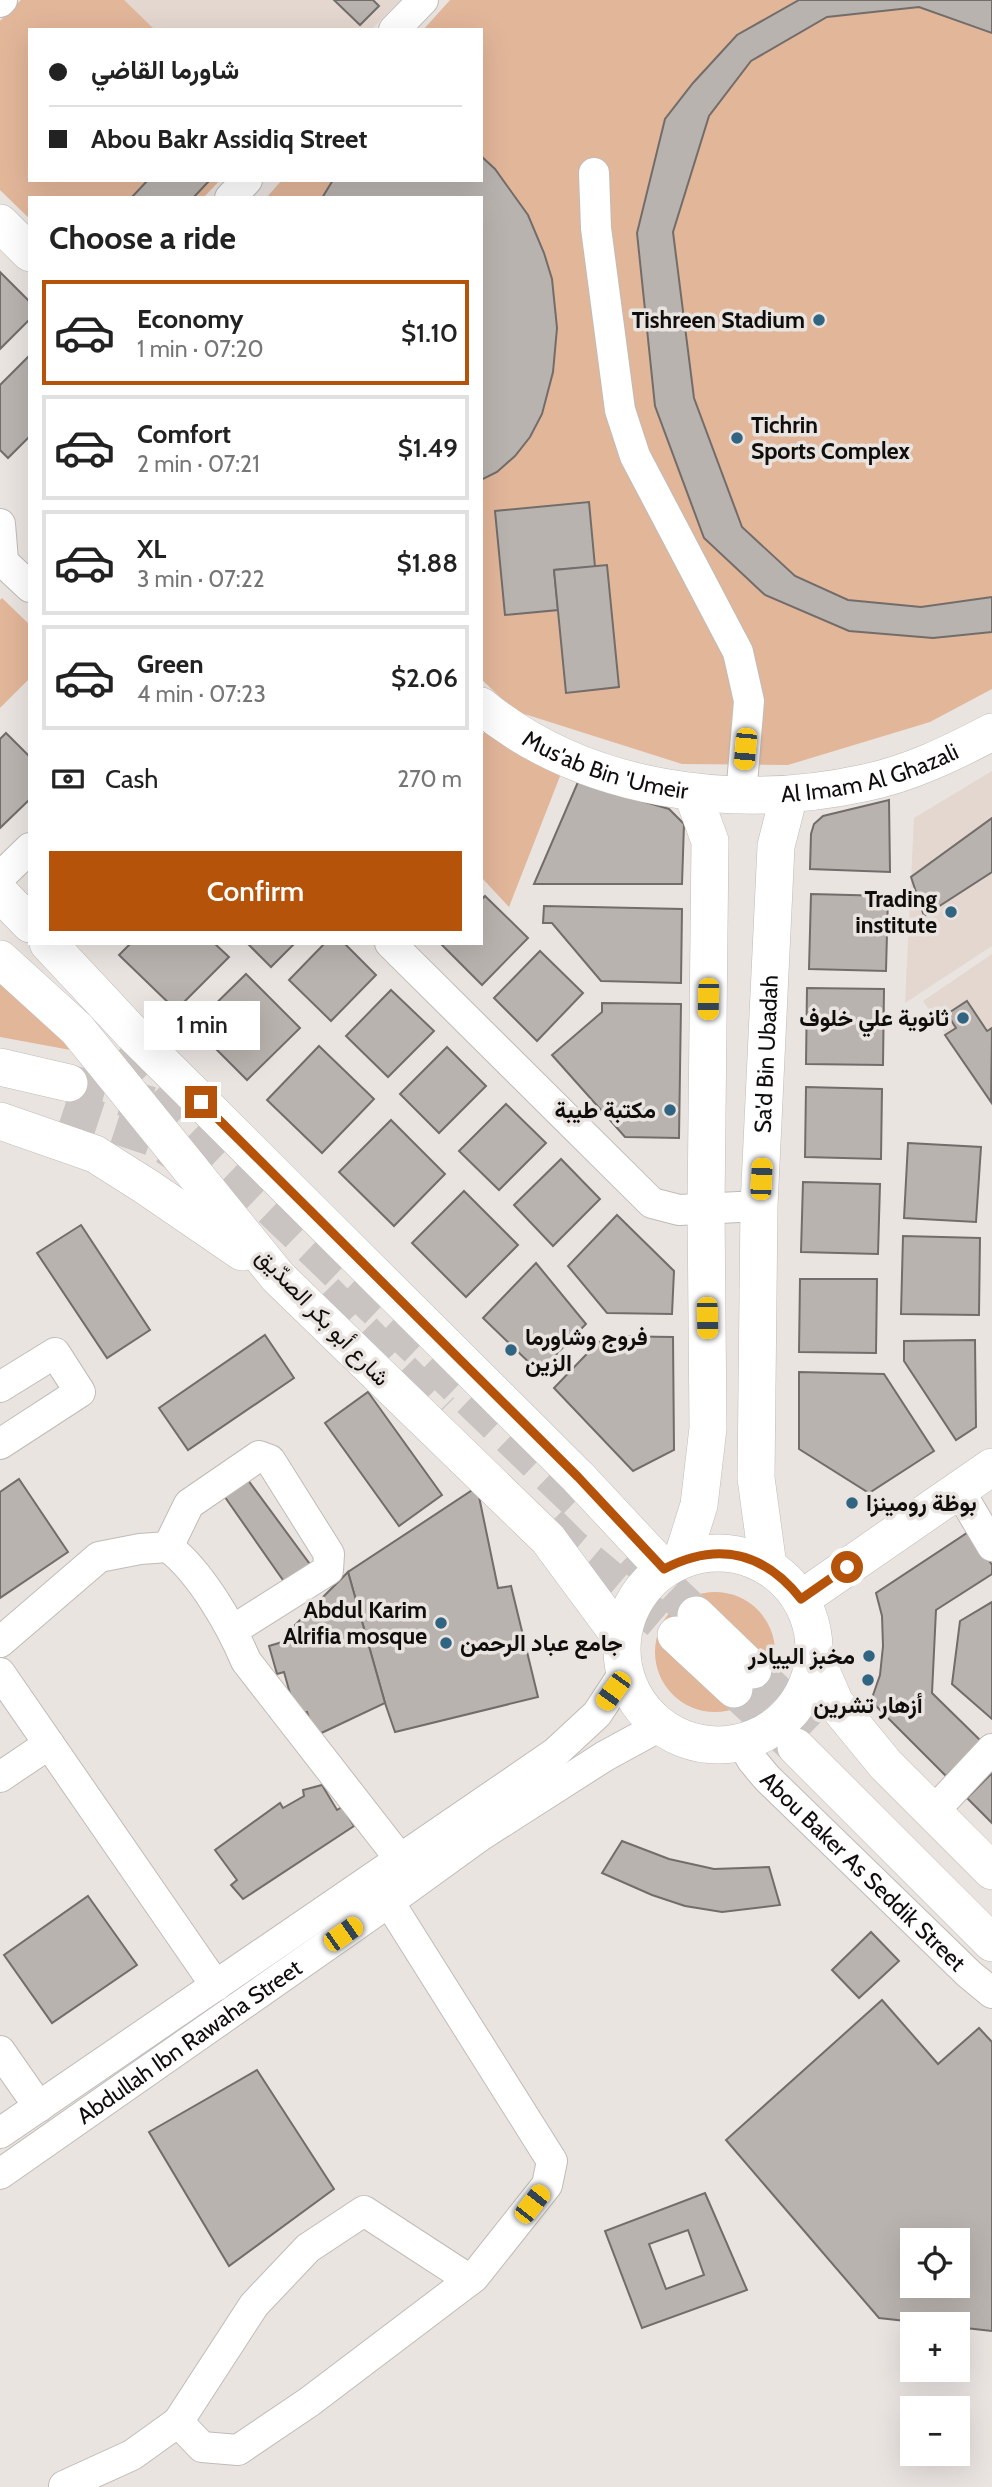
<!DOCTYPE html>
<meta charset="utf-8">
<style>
body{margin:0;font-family:Cabin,Vazirmatn,sans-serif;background:#f2f2f2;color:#222;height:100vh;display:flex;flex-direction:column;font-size:26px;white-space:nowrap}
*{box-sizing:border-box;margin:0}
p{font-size:23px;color:#767676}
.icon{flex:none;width:38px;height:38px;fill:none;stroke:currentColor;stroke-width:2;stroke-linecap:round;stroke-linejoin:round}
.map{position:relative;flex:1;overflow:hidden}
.drawer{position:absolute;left:28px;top:196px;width:455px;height:749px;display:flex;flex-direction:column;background:#fff;border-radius:0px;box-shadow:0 7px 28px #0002}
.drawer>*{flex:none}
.top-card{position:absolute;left:28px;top:28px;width:455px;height:154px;border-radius:0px;box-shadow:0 7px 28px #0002;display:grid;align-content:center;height:154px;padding:0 21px;background:#fff}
.buttons{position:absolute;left:900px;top:2228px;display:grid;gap:14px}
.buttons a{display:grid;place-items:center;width:70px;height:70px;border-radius:0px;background:#fff;box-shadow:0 7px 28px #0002;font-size:35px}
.end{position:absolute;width:32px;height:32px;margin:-16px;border:9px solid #b45309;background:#fff;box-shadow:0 0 0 4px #fff}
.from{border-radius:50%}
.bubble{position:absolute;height:49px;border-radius:0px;background:#fff;box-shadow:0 7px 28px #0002;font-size:23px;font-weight:600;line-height:49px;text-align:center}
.car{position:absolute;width:21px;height:42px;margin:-21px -10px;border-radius:9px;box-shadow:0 0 5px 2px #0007;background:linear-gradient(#f5c518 24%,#345 0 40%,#f5c518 0 76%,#345 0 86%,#f5c518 0)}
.top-card b{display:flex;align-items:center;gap:24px;height:66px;font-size:26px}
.top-card b+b{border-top:2px solid #e0e0e0}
.top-card i{width:18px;height:18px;background:#222}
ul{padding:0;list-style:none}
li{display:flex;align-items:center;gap:21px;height:105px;margin:0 14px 10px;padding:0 7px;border:4px solid #e0e0e0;border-radius:0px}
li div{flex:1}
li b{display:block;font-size:26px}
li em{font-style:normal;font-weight:600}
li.current{border-color:#b45309}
li>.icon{width:63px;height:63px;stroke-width:1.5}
h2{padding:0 21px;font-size:32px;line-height:84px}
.pay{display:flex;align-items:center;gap:18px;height:77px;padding:0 21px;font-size:26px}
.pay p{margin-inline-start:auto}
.cta{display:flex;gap:14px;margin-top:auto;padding:14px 21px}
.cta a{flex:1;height:80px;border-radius:0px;background:#b45309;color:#fff;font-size:28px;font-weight:600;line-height:80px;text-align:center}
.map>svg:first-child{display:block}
.built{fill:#e4d7cf}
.green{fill:#e2b699}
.building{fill:#b9b3af;stroke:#726d6a;stroke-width:2;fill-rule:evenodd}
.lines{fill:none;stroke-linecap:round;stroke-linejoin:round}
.major-tunnel{stroke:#c9c4c1;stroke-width:37;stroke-dasharray:37 18;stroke-linecap:butt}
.minor-casing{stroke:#c0bbb7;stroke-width:32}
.major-casing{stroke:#c0bbb7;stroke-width:38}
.minor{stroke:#fff;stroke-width:30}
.major{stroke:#fff;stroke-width:37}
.route{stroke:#b45309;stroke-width:9}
.poi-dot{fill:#316481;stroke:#eae4e1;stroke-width:2.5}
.labels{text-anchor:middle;stroke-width:7;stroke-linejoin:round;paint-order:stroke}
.poi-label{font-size:23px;font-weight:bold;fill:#100e0d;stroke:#eae4e1;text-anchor:end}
.street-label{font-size:23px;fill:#100e0d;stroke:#eae4e1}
</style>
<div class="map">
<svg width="992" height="2487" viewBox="0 0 992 2487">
<rect width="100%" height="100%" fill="#eae4e1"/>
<!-- built -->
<g class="built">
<polygon points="21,0 400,0 371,30 30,30 30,180 220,180 203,198 30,198 30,219 0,190 0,21"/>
<polygon points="992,771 992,946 905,1003 914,818"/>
<polygon points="992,954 992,1103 923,1001"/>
</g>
<!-- green -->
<g class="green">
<polygon points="21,0 124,0 155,30 30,30 30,180 220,180 203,198 30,198 30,219 0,190 0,21"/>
<polygon points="450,0 992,0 992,689 930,722 788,765 682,764 515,711 481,679 481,198 266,198 282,180 481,180 481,30 423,30"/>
<polygon points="2,598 30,625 30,678 0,708 0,600"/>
<polygon points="485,731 564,766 509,907 481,877 481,737"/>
<polygon points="0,978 76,1051 0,1037"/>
<circle cx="715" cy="1652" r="60"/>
</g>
<!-- building -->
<g class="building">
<polygon points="334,0 373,0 379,6 360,25"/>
<polygon points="799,0 992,0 992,33 919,7 827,17 751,61 709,116 673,232 694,398 742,527 795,576 848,600 921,607 992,597 992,632 933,638 849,631 765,595 704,538 655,406 637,233 665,119 693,83 737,35"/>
<polygon points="481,156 495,169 528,215 544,253 552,279 557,328 553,372 542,414 530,437 515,456 497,472 481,480 481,198 322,198 333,180 481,180"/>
<polygon points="148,180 210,180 193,198 131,198"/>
<polygon points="0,272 30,302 30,319 0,349"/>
<polygon points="30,355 30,436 8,458 0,450 0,385"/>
<polygon points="589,502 595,567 554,570 558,610 505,615 495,511"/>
<polygon points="607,565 619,687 566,693 554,570"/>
<polygon points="6,733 30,757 30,799 0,828 0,739"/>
<polygon points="578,782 669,809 684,824 682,884 534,884"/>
<polygon points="889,800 890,872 810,869 811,834 814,824 823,816"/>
<polygon points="992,818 992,872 924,916 911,877"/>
<polygon points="811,894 888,896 886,971 809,969"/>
<polygon points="485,896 528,938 482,985 440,943 481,943 481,900"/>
<polygon points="544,906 682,909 681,983 601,981 552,923 543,923"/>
<polygon points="131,943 214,943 229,957 176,1010 119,955"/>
<polygon points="247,943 295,943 271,967"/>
<polygon points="325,943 344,943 376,975 331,1021 289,980"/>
<polygon points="540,951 583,993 537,1041 494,998"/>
<polygon points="246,974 300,1028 247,1080 193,1026"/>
<polygon points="807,988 884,989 883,1065 806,1064"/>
<polygon points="391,990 434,1031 388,1077 346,1036"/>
<polygon points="967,1001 987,1031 992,1028 991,1102 945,1035 956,1028 947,1014"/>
<polygon points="602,1003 681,1004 679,1138 625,1137 552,1055 602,1012"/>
<polygon points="319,1046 374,1099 322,1153 267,1100"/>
<polygon points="447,1047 486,1086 439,1133 400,1094"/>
<polygon points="806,1087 882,1089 881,1159 805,1157"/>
<polygon points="506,1104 546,1143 499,1190 459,1151"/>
<polygon points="391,1120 445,1174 394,1226 339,1172"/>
<polygon points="908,1143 981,1147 976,1222 904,1218"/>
<polygon points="561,1159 600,1199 553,1246 514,1205"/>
<polygon points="803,1182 880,1184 878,1254 801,1252"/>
<polygon points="464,1191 518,1245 466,1297 412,1243"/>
<polygon points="617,1215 674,1271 672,1314 607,1313 568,1266"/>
<polygon points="81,1225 150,1330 107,1358 37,1253"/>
<polygon points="903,1236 980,1238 979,1315 901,1314"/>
<polygon points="536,1263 586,1324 539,1372 483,1318"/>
<polygon points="800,1279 877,1279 876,1353 799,1352"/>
<polygon points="265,1335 294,1378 188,1450 159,1408"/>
<polygon points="604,1336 673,1337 674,1450 633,1471 554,1388"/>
<polygon points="975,1340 976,1427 956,1440 904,1361 904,1341"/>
<polygon points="799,1372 884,1374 934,1451 869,1493 799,1449"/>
<polygon points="368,1392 442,1495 399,1526 325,1423"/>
<polygon points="242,1472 312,1567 285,1583 220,1490"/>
<polygon points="19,1479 68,1552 0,1598 0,1492"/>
<polygon points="477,1487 498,1588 511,1586 538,1697 395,1732 385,1703 348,1572"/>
<polygon points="970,1531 992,1565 992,1574 936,1610 932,1693 981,1741 946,1776 871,1701 880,1675 883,1646 882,1616 876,1593"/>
<polygon points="348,1572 385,1703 315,1736 307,1712 296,1715 284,1672 277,1674 269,1646 289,1640 288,1632"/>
<polygon points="992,1602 992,1719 952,1684 960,1621"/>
<polygon points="992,1773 992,1823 967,1798"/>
<polygon points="322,1785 337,1810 342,1807 354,1826 243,1899 231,1885 237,1880 215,1850 280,1803 283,1808 304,1796 303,1790"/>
<polygon points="622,1841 669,1859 714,1869 769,1867 780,1905 722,1912 685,1906 652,1895 602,1873"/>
<polygon points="88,1896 137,1965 52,2023 4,1955"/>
<polygon points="871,1932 899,1961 859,1998 832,1970"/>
<path d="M882 2000 938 2064 979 2028 992 2042V2331L957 2327V2324H933L879 2318 726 2140ZM912 2240H957V2286H912Z"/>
<polygon points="257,2070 334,2189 229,2266 149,2132"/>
<path d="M705 2193 747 2290 642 2328 605 2231ZM688 2230 704 2275 666 2289 649 2244Z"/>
</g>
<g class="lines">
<!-- major-tunnel -->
<g class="major-tunnel">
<polyline points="115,1054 169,1110 579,1503"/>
<polyline points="69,1083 151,1105"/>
<polyline points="64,1108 154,1138 182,1157"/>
<polyline points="325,1292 441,1411"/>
<polyline points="549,1524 572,1547 676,1635"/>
<polyline points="631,1553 696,1615"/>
<polyline points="753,1670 814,1729"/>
<polyline points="734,1689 796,1747"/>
</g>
<defs>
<g id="minor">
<polyline points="0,2 2,0"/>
<polyline points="394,30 423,0"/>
<polyline points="594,173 596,228 620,410 635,456 738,652 749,701 741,796"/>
<polyline points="230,198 247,180"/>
<polyline points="0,524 3,560"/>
<polyline points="0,559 30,587"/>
<polyline points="0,877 30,848"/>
<polyline points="390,943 652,1203 679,1210 759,1206"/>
<polyline points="0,1387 55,1353 80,1392 0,1444"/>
<polyline points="959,1490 992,1546"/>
<polyline points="168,1547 189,1504 259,1456 270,1460 329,1554 328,1570 233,1630"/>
<path d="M0 1642 99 1557 140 1549 168 1547C200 1571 231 1625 246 1661L400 1859"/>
<polyline points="0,1673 216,1986"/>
<path id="s1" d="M742 1743 752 1760 767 1778 969 1974 992 1993"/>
<polyline points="0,1777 49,1744"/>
<polyline points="932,1813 992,1749"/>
<polyline points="0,2051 39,2107"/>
<polyline points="0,2133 555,1753 597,1714 624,1673"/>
<path id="s2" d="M0 2174 389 1902 480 1836 605 1756 660 1726"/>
<polyline points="178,2422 254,2305 308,2248 364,2211 470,2280"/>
<polyline points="64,2486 132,2455 178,2422 202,2447 238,2450 309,2402 474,2277 547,2185 552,2161 389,1902"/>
</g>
<g id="major">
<polyline points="0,223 30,253"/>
<path id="s3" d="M481 706C586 792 735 811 864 783 909 774 952 753 992 732"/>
<polyline points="0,893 30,924"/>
<polyline points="48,943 133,1034 578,1477 664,1569"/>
<polyline points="0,959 77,1029 278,1277 548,1539 622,1639"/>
<polyline points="0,1067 69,1083"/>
<polyline points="0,1121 95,1154 147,1187 242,1252"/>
<circle cx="718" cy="1649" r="96"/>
<polyline points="682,1559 699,1505 708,1428 706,1208 710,841 692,792"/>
<path id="s4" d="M768 1566 756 1478 759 1206 776 846 789 795"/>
<polyline points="801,1599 992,1467"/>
<polyline points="696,1615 753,1670"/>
<polyline points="676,1635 734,1689"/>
<polyline points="815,1657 835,1703 886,1765 992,1871"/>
<polyline points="796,1747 992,1943"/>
</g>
</defs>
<!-- minor casing -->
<use href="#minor" class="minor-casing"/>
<!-- major casing -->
<use href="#major" class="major-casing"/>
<!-- minor -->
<use href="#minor" class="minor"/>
<!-- major -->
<use href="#major" class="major"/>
</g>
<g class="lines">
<!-- route -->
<path class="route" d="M201 1102 578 1477 664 1569C718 1541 764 1552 801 1599L847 1567"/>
</g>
<!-- markers -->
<g class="poi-dot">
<circle cx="819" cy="320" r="7"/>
<circle cx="737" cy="438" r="7"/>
<circle cx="951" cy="912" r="7"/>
<circle cx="963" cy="1018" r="7"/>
<circle cx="670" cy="1110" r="7"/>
<circle cx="511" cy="1350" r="7"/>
<circle cx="852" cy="1503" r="7"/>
<circle cx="441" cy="1623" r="7"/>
<circle cx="446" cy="1643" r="7"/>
<circle cx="869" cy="1656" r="7"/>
<circle cx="868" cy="1680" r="7"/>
</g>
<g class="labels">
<!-- poi labels -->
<g class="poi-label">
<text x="805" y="328">Tishreen Stadium</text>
<text x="751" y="433" text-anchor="start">Tichrin<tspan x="751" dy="26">Sports Complex</tspan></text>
<text x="937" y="907">Trading<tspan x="937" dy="26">institute</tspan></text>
<text x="949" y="1026">ثانوية علي خلوف</text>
<text x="656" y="1118">مكتبة طيبة</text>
<text x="525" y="1345" text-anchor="start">فروج وشاورما<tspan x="525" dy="26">الزين</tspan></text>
<text x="866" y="1511" text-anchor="start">بوظة رومينزا</text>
<text x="427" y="1618">Abdul Karim<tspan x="427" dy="26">Alrifia mosque</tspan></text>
<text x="460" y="1651" text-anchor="start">جامع عباد الرحمن</text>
<text x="855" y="1664">مخبز الييادر</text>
<text x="868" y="1713" text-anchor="middle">أزهار تشرين</text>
</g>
<!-- street labels -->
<g class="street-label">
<text dy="8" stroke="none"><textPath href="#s3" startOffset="140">Mus'ab Bin 'Umeir</textPath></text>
<text dy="8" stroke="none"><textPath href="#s3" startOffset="411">Al Imam Al Ghazali</textPath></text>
<text dy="8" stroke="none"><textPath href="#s4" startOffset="513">Sa'd Bin Ubadah</textPath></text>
<text transform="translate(323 1317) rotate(46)" y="8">شارع أبو بكر الصدّيق</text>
<text dy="8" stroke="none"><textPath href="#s1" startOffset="177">Abou Baker As Seddik Street</textPath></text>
<text dy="8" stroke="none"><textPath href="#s2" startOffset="231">Abdullah Ibn Rawaha Street</textPath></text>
</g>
</g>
</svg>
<div class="buttons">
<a><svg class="icon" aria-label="locate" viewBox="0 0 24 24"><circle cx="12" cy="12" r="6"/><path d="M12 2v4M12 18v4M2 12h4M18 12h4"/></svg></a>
<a>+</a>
<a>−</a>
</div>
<i class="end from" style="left:847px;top:1567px"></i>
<i class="end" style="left:201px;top:1102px"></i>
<div class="bubble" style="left:144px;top:1001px;width:116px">1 min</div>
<i class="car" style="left:745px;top:749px;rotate:185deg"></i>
<i class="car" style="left:708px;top:999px;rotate:181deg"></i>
<i class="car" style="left:761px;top:1179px;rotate:3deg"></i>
<i class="car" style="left:707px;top:1318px;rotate:179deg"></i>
<i class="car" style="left:613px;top:1691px;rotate:216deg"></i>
<i class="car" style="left:343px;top:1934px;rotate:55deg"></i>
<i class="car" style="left:532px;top:2204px;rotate:38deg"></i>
<div class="top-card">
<b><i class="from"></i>شاورما القاضي</b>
<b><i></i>Abou Bakr Assidiq Street</b>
</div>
<section class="drawer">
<h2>Choose a ride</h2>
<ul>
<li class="current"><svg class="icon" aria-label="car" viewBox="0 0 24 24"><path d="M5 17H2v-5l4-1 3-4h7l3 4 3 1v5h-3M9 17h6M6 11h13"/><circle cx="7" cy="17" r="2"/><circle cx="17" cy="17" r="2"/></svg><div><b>Economy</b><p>1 min · 07:20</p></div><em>$1.10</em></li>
<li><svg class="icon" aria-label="car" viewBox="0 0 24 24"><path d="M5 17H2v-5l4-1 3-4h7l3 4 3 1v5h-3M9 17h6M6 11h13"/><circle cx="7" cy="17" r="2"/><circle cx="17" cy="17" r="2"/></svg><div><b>Comfort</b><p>2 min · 07:21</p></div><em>$1.49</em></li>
<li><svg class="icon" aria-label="car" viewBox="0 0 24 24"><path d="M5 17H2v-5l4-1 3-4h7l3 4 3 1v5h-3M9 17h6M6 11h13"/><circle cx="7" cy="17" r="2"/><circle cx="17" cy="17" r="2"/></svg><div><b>XL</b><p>3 min · 07:22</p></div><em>$1.88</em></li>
<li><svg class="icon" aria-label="car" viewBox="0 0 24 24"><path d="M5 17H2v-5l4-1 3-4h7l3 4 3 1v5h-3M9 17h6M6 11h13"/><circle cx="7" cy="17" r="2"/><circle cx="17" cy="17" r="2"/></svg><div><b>Green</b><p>4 min · 07:23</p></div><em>$2.06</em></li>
</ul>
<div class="pay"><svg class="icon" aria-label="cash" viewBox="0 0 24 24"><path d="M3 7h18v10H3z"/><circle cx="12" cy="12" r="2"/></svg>Cash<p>270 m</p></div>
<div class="cta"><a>Confirm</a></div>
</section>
</div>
